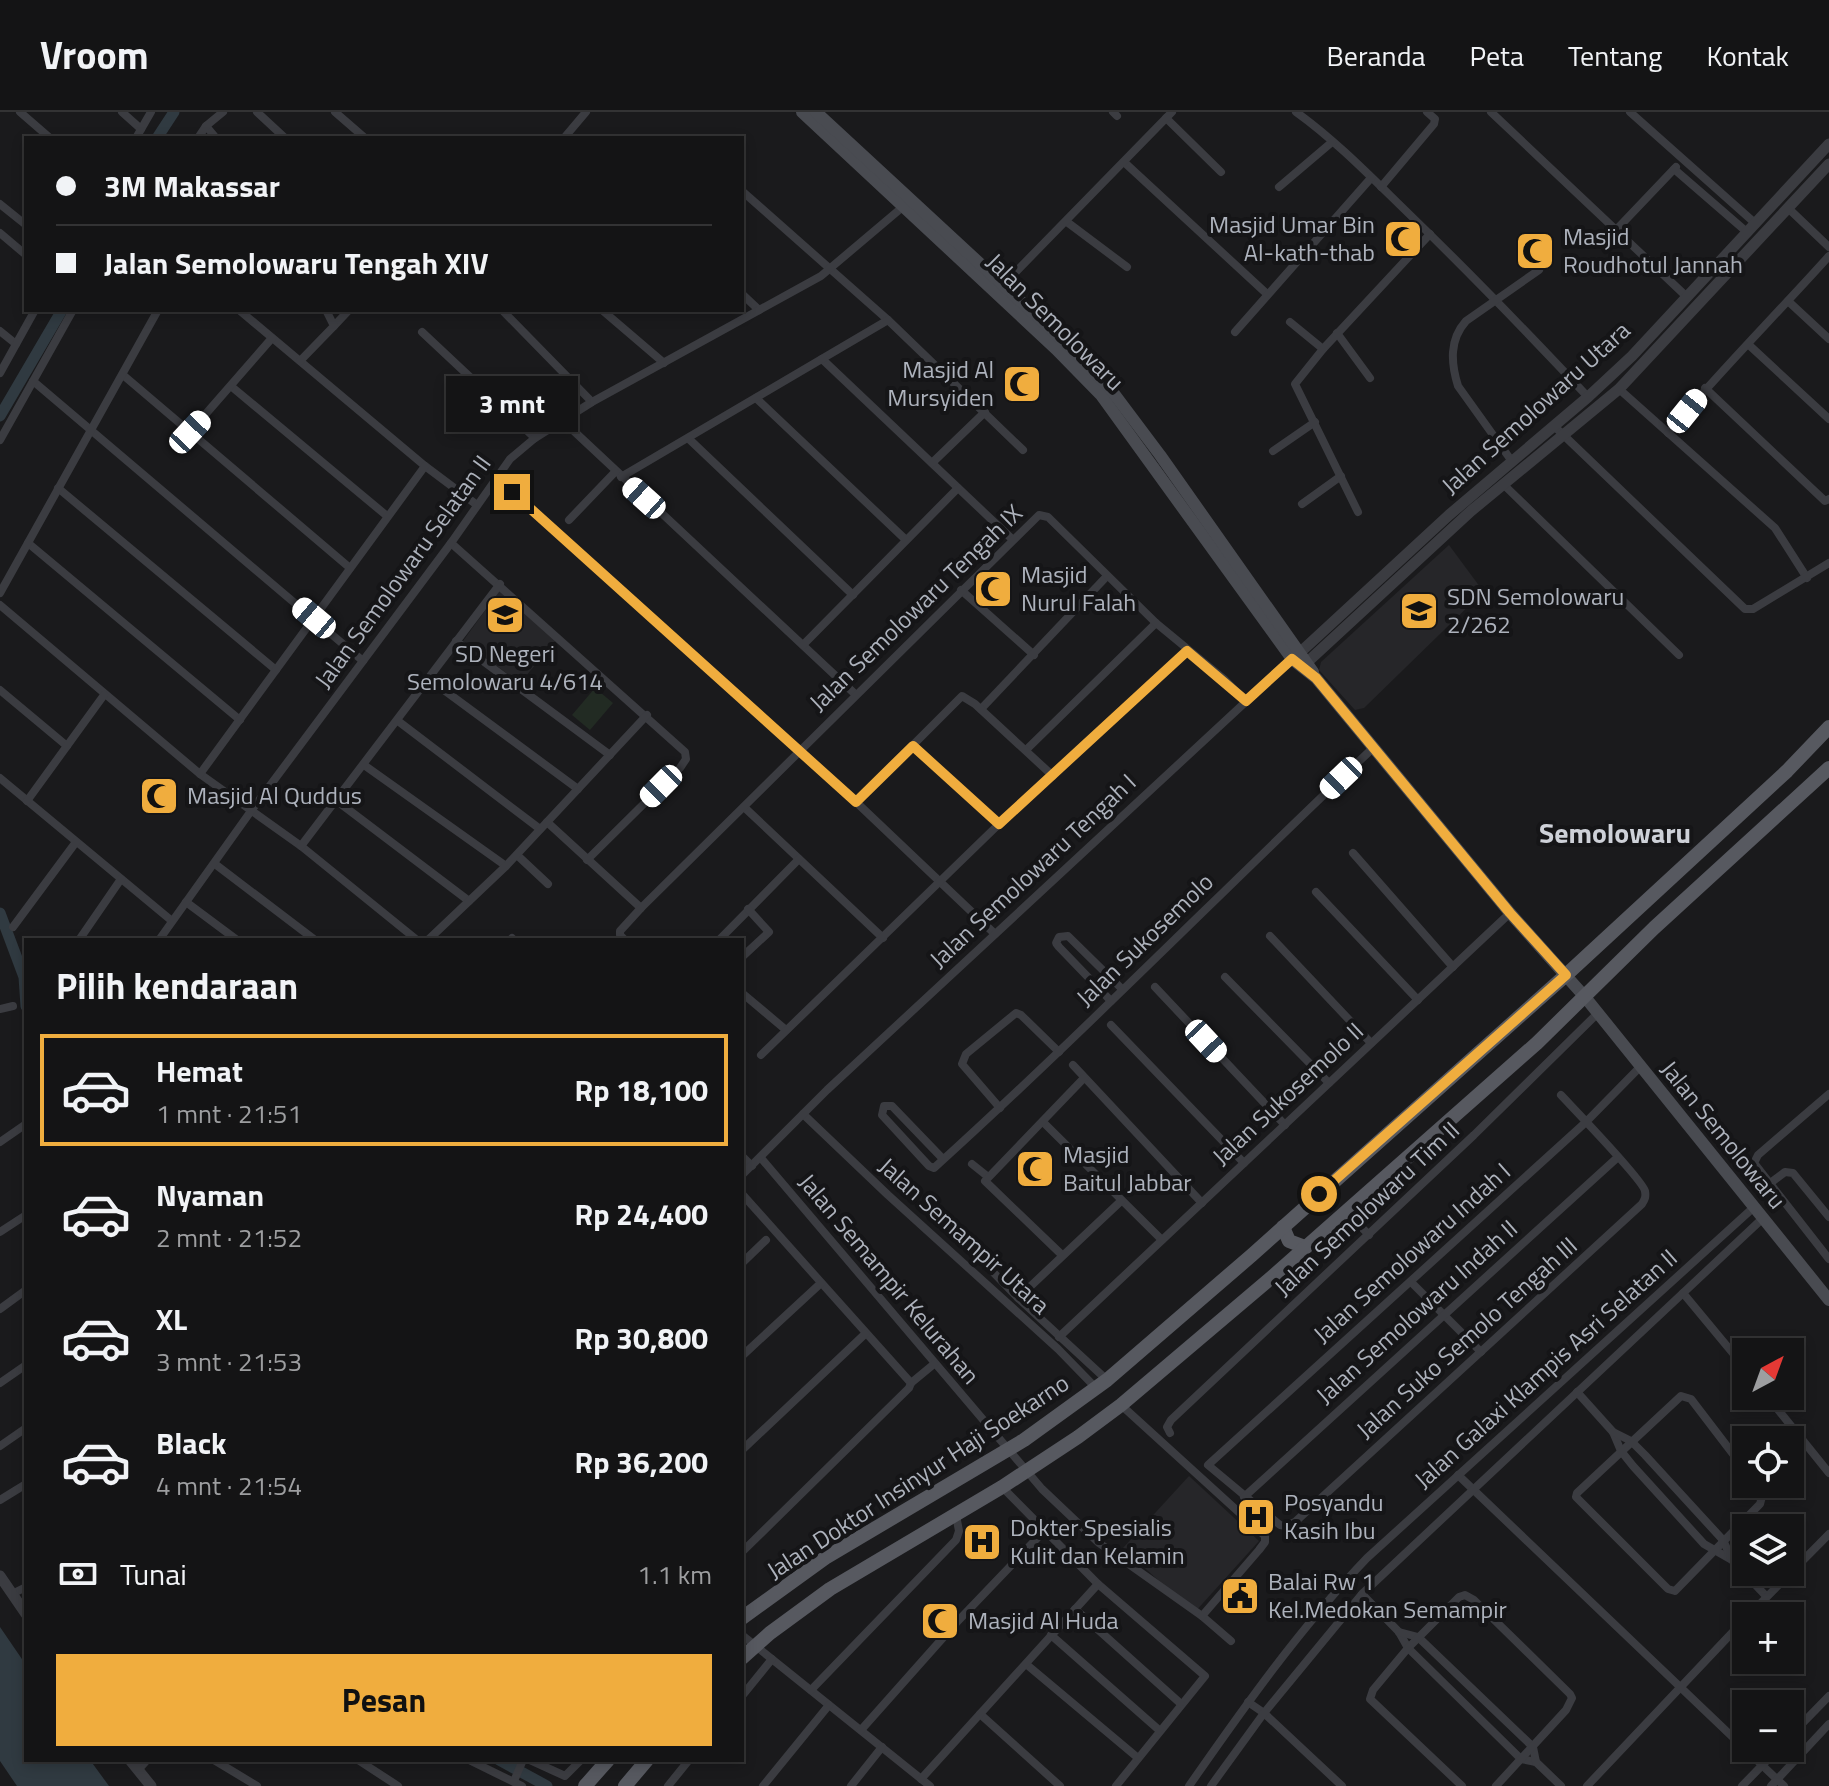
<!DOCTYPE html>
<html lang="id">
<meta charset="utf-8">
<style>
body{margin:0;font-family:"Titillium Web",sans-serif;background:#1d1d1e;color:#f1f3f6;height:100vh;display:flex;flex-direction:column;font-size:30px;white-space:nowrap}
*{box-sizing:border-box;margin:0}
p{font-size:26px;color:#9d9ea0}
.icon{flex:none;width:44px;height:44px;fill:none;stroke:currentColor;stroke-width:2;stroke-linecap:round;stroke-linejoin:round}
.map{position:relative;flex:1;overflow:hidden}
.side{position:absolute;left:24px;top:826px;width:720px;height:824px;display:flex;flex-direction:column;background:#141415;border-radius:0px;box-shadow:0 4px 12px #0003,0 0 0 2px #333334}
.side>*{flex:none}
.banner{position:absolute;left:24px;top:24px;width:720px;height:176px;border-radius:0px;box-shadow:0 4px 12px #0003,0 0 0 2px #333334;display:grid;align-content:center;height:176px;padding:0 32px;background:#141415}
.needle{width:52px;rotate:41deg}
.fabs{position:absolute;left:1732px;top:1226px;display:grid;gap:16px}
.fabs a{display:grid;place-items:center;width:72px;height:72px;border-radius:0px;background:#141415;box-shadow:0 4px 12px #0003,0 0 0 2px #333334;font-size:40px}
.end{position:absolute;width:36px;height:36px;margin:-18px;border:10px solid #f0ad3e;background:#111;box-shadow:0 0 0 4px #111}
.from{border-radius:50%}
.bubble{position:absolute;height:56px;border-radius:0px;background:#141415;box-shadow:0 4px 12px #0003,0 0 0 2px #333334;font-size:26px;font-weight:700;line-height:56px;text-align:center}
.car{position:absolute;width:24px;height:48px;margin:-24px -12px;border-radius:10px;box-shadow:0 0 6px 2px #0007;background:linear-gradient(#fff 24%,#345 0 40%,#fff 0 76%,#345 0 86%,#fff 0)}
.banner b{display:flex;align-items:center;gap:28px;height:76px;font-size:30px}
.banner b+b{border-top:2px solid #333334}
.banner i{width:20px;height:20px;background:#f1f3f6}
ul{padding:0;list-style:none}
li{display:flex;align-items:center;gap:24px;height:112px;margin:0 16px 12px;padding:0 16px;border:4px solid transparent;border-radius:0px}
li div{flex:1}
li b{display:block;font-size:30px}
li em{font-style:normal;font-weight:700}
li.current{border-color:#f0ad3e}
li>.icon{width:72px;height:72px;stroke-width:1.5}
h2{padding:0 32px;font-size:36px;line-height:96px}
.pay{display:flex;align-items:center;gap:20px;height:88px;padding:0 32px;font-size:30px}
.pay p{margin-inline-start:auto}
.cta{display:flex;gap:16px;margin-top:auto;padding:16px 32px}
.cta a{flex:1;height:92px;border-radius:0px;background:#f0ad3e;color:#111;font-size:32px;font-weight:700;line-height:92px;text-align:center}
header{display:flex;align-items:center;gap:48px;box-sizing:border-box;height:112px;padding:0 40px;background:#141415;border-bottom:2px solid #333334}
header strong{font-size:38px}
nav{display:flex;gap:44px;margin-inline-start:auto;font-size:28px}
.map>svg:first-child{display:block}
.built{fill:#262629}
.green{fill:#222b23}
.water{fill:#303a41}
.lines{fill:none;stroke-linecap:round;stroke-linejoin:round}
.canal{stroke:#303a41;stroke-width:11}
.minor{stroke:#3b3c41;stroke-width:8}
.tertiary{stroke:#3b3c41;stroke-width:11}
.secondary{stroke:#494b51;stroke-width:12}
.primary{stroke:#575960;stroke-width:14}
.route{stroke:#f0ad3e;stroke-width:10}
.labels{text-anchor:middle;stroke-width:8;stroke-linejoin:round;paint-order:stroke}
.poi-label{font-size:24px;fill:#adb2bc;stroke:#151517;text-anchor:start}
.street-label{font-size:24px;fill:#adb2bc;stroke:#151517}
.quarter-label{font-size:28px;font-weight:bold;fill:#ced1d8;stroke:#151517}
</style>
<header>
<strong>Vroom</strong>
<nav><a>Beranda</a><a>Peta</a><a>Tentang</a><a>Kontak</a></nav>
</header>
<div class="map">
<svg width="1829" height="1674" viewBox="0 0 1829 1674">
<rect width="100%" height="100%" fill="#1a1a1c"/>
<!-- built -->
<g class="built">
<polygon points="1449,433 1483,479 1482,481 1364,596 1355,598 1319,558 1321,550"/>
<polygon points="500,478 556,528 520,571 463,529"/>
<polygon points="1189,1364 1259,1429 1194,1501 1123,1436"/>
</g>
<!-- green -->
<polygon class="green" points="595,576 613,591 590,618 572,603"/>
<!-- water -->
<polygon class="water" points="0,1515 26,1553 26,1648 90,1648 109,1674 17,1674 0,1649"/>
<g class="lines">
<!-- canal -->
<g class="canal">
<polyline points="157,26 174,0"/>
<polyline points="0,304 62,198"/>
<polyline points="0,801 24,865 26,894"/>
<polyline points="499,1648 547,1674"/>
</g>
<!-- minor -->
<g class="minor">
<polyline points="20,0 50,26"/>
<polyline points="122,0 141,17"/>
<polyline points="257,0 285,26"/>
<polyline points="335,0 365,26"/>
<polyline points="1113,0 1117,4"/>
<path d="M1296 0C1335 28 1370 64 1405 98 1468 159 1528 221 1588 285"/>
<polyline points="1491,0 1687,185"/>
<polyline points="1630,0 1756,112"/>
<polyline points="1166,6 1221,60"/>
<polyline points="206,14 216,26"/>
<polyline points="136,26 151,0"/>
<polyline points="198,26 206,14 223,0"/>
<polyline points="564,26 586,0"/>
<polyline points="1124,50 1267,182"/>
<polyline points="1674,57 1748,121"/>
<polyline points="1279,75 1332,30"/>
<polyline points="1381,75 1434,12 1435,7 1427,0"/>
<polyline points="742,79 888,208 1023,338"/>
<polyline points="0,92 26,113"/>
<polyline points="1789,97 1829,135"/>
<polyline points="1067,110 1127,155"/>
<polyline points="1616,118 1676,55"/>
<polyline points="0,121 26,143"/>
<polyline points="1003,173 1172,0"/>
<polyline points="742,182 759,198"/>
<polyline points="1788,189 1829,227"/>
<polyline points="239,198 425,354 477,393"/>
<polyline points="502,198 592,290"/>
<polyline points="602,198 664,251"/>
<polyline points="1290,210 1323,237"/>
<polyline points="334,214 349,198"/>
<polyline points="0,219 16,232"/>
<polyline points="422,220 535,326"/>
<polyline points="1235,220 1371,66"/>
<polyline points="1337,221 1370,266"/>
<polyline points="1749,233 1829,307"/>
<polyline points="822,247 1012,427"/>
<polyline points="300,249 334,214 326,198"/>
<polyline points="0,261 35,198"/>
<polyline points="123,263 350,456"/>
<polyline points="33,269 363,549"/>
<polyline points="232,275 387,404"/>
<polyline points="1705,276 1825,389 1829,387"/>
<polyline points="1619,277 1775,416 1807,466"/>
<polyline points="756,286 906,428"/>
<polyline points="562,308 855,582"/>
<polyline points="1554,314 1745,497 1753,497 1829,451"/>
<polyline points="190,320 272,226"/>
<path d="M1668 321C1719 260 1776 203 1829 144"/>
<polyline points="689,327 853,483"/>
<polyline points="0,328 73,198"/>
<polyline points="1273,339 1315,310"/>
<path d="M1511 348 1458 274C1451 251 1449 228 1466 209L1539 158"/>
<polyline points="932,351 985,300"/>
<polyline points="621,365 888,208"/>
<polyline points="496,366 856,690 995,822"/>
<polyline points="1503,372 1679,543"/>
<polyline points="58,376 276,558"/>
<polyline points="1302,392 1341,364"/>
<polyline points="1358,400 1295,272 1323,237 1430,122"/>
<polyline points="569,408 615,360"/>
<polyline points="28,431 240,608"/>
<polyline points="451,431 685,640 686,647 680,656 587,748"/>
<polyline points="961,478 1034,543"/>
<polyline points="0,481 158,198"/>
<polyline points="0,493 200,662 301,734 417,828"/>
<polyline points="456,529 610,643"/>
<polyline points="803,533 958,376"/>
<polyline points="429,567 578,677"/>
<polyline points="0,578 67,634"/>
<polyline points="981,597 1107,464"/>
<polyline points="398,609 540,717"/>
<polyline points="913,634 999,712"/>
<polyline points="1026,638 1156,511"/>
<polyline points="364,653 506,754"/>
<polyline points="200,662 425,354"/>
<polyline points="0,666 172,809"/>
<polyline points="27,689 104,583"/>
<polyline points="337,689 469,789"/>
<polyline points="856,690 962,584 975,592 1053,664"/>
<polyline points="744,695 883,826"/>
<polyline points="547,710 641,796"/>
<polyline points="301,734 500,472"/>
<polyline points="1353,741 1453,855"/>
<polyline points="517,743 548,772"/>
<polyline points="215,752 315,828"/>
<polyline points="1316,780 1418,888"/>
<polyline points="186,790 237,828"/>
<polyline points="13,815 76,730"/>
<polyline points="1270,824 1371,931"/>
<polyline points="512,826 514,828"/>
<polyline points="79,828 121,767"/>
<polyline points="159,828 251,699 451,431 510,347 535,326 592,290 821,164 905,93"/>
<polyline points="428,828 506,754 647,603"/>
<polyline points="625,828 620,823 620,819 641,796 1039,403 1048,405 1156,511 1224,567 1246,589"/>
<polyline points="719,828 799,747"/>
<polyline points="742,845 769,820 748,797"/>
<polyline points="1225,865 1329,971"/>
<polyline points="1155,875 1285,1013"/>
<polyline points="742,881 786,918"/>
<polyline points="1111,889 1059,835 1056,831 1059,825 1068,824 1122,877"/>
<polyline points="0,897 13,894"/>
<polyline points="1111,913 1244,1051"/>
<polyline points="761,943 999,712 1187,539"/>
<polyline points="1073,953 1202,1091"/>
<polyline points="1829,982 1758,1043 1754,1051 1829,1147"/>
<path d="M1561 983C1574 997 1643 1068 1645 1079 1646 1085 1645 1087 1642 1092L1295 1410 1286 1414 1280 1413 1208 1353 1586 1010 1640 955"/>
<polyline points="1000,996 962,952 966,942 1016,901 1021,903 1059,940"/>
<polyline points="803,1002 888,1083 1058,1237 1096,1276"/>
<polyline points="1043,1010 1162,1128"/>
<polyline points="0,1030 26,1012"/>
<polyline points="742,1044 752,1054"/>
<polyline points="761,1046 1042,1377 1099,1431 1202,1504 1231,1529"/>
<path d="M943 1047 892 994H884L882 1003 929 1054 934 1056C1084 920 1226 775 1373 636"/>
<polyline points="972,1052 987,1064"/>
<polyline points="742,1063 827,978 1292,547"/>
<polyline points="1769,1072 1785,1060 1793,1061 1829,1105"/>
<polyline points="742,1082 911,1271 909,1276 742,1440"/>
<polyline points="1346,1099 1369,1123"/>
<polyline points="941,1106 1018,1186 1107,1268"/>
<polyline points="0,1120 26,1103"/>
<polyline points="1062,1143 985,1069 1084,966"/>
<polyline points="742,1151 766,1128"/>
<polyline points="1411,1170 1481,1240"/>
<polyline points="1683,1181 1746,1257"/>
<polyline points="1018,1186 1121,1089"/>
<polyline points="0,1197 26,1178"/>
<polyline points="1059,1225 1510,801"/>
<polyline points="742,1244 821,1171"/>
<polyline points="0,1271 26,1253"/>
<polyline points="911,1271 934,1252"/>
<polyline points="1577,1280 1613,1320 1621,1339 1633,1354 1704,1432 1732,1448"/>
<polyline points="1767,1284 1829,1361"/>
<polyline points="1121,1293 1265,1424 1265,1430 1259,1438 1202,1504"/>
<polyline points="1613,1320 1631,1329 1645,1343 1723,1428 1732,1448 1766,1484"/>
<polyline points="1170,1321 1167,1315 1171,1308 1474,1023 1598,901"/>
<polyline points="0,1334 26,1316"/>
<polyline points="742,1338 865,1222"/>
<polyline points="1746,1359 1691,1287 1681,1284 1577,1381 1576,1385 1668,1477 1675,1479 1760,1392 1763,1381 1756,1372"/>
<polyline points="1458,1363 1784,1674"/>
<polyline points="1002,1375 1098,1472 1205,1564 1116,1674"/>
<polyline points="1244,1385 1618,1045"/>
<polyline points="0,1388 26,1372"/>
<polyline points="12,1482 26,1475"/>
<polyline points="1362,1482 1399,1520 1408,1536 1521,1647 1536,1650 1561,1674"/>
<polyline points="1075,1497 1180,1591"/>
<polyline points="1748,1504 1829,1422"/>
<polyline points="1399,1520 1418,1525 1533,1635 1536,1650"/>
<polyline points="742,1523 930,1674"/>
<polyline points="1051,1523 1159,1618"/>
<polyline points="1026,1552 1138,1646"/>
<polyline points="811,1578 956,1428 959,1419 956,1403"/>
<polyline points="742,1584 772,1547"/>
<polyline points="1248,1590 1264,1601 1342,1674"/>
<polyline points="980,1602 1060,1674"/>
<polyline points="861,1618 957,1510 1044,1419"/>
<polyline points="1790,1624 1829,1584"/>
<polyline points="214,1648 257,1674"/>
<polyline points="358,1648 398,1674"/>
<polyline points="469,1648 522,1674"/>
<polyline points="530,1648 565,1664 581,1648"/>
<polyline points="138,1658 147,1648"/>
<polyline points="921,1667 1098,1472"/>
<polyline points="514,1669 523,1648"/>
<polyline points="668,1674 689,1648"/>
<polyline points="763,1674 829,1593"/>
<polyline points="851,1674 882,1635"/>
<path d="M1189 1674C1244 1595 1300 1516 1367 1446L1753 1096"/>
<polyline points="1211,1674 1264,1601 1362,1482 1762,1107"/>
<polyline points="1462,1674 1370,1587 1373,1578 1408,1536 1459,1485 1465,1483 1474,1488 1570,1582 1572,1586 1566,1598 1496,1674"/>
<polyline points="1587,1674 1746,1506"/>
<polyline points="1742,1674 1779,1636"/>
<polyline points="1771,1674 1829,1612"/>
</g>
<!-- tertiary -->
<g class="tertiary">
<polyline points="1293,547 1449,403 1588,285 1632,244 1829,32"/>
<polyline points="1302,555 1471,399 1619,277 1829,52"/>
<polyline points="0,1464 26,1502"/>
<polyline points="130,1648 151,1674"/>
</g>
<!-- secondary -->
<g class="secondary">
<polyline points="802,0 1056,237 1101,283 1292,547 1316,566 1510,801 1585,885 1829,1188"/>
<polyline points="816,0 1068,233 1109,275 1160,343 1313,560"/>
</g>
<!-- primary -->
<g class="primary">
<polyline points="1283,1115 1289,1129 1305,1135"/>
<polyline points="742,1506 825,1446 1024,1328 1107,1268 1252,1143 1566,863 1787,659 1829,615"/>
<polyline points="742,1546 770,1521 830,1477 1002,1375 1078,1325 1121,1293 1272,1165 1537,931 1654,816 1829,656"/>
<polyline points="585,1674 608,1648"/>
<polyline points="625,1674 647,1648"/>
</g>
</g>
<g class="lines">
<!-- route -->
<polyline class="route" points="512,380 856,690 913,634 999,712 1187,539 1246,589 1292,547 1316,566 1510,801 1566,863 1319,1082"/>
</g>
<!-- icons -->
<defs>
<symbol id="mosque-square" viewBox="-11 -11 22 22"><rect x="-9" y="-9" width="18" height="18" rx="4" fill="#f0ad3e" stroke="#151517"/><path d="M3.5-4.9A6 6 0 1 0 3.5 4.9A5 5 0 1 1 3.5-4.9Z" fill="#111"/></symbol>
<symbol id="school-square" viewBox="-11 -11 22 22"><rect x="-9" y="-9" width="18" height="18" rx="4" fill="#f0ad3e" stroke="#151517"/><path d="M0-5L7-2L0 1L-7-2ZM-4 1L0 2.5L4 1V4Q0 6-4 4Z" fill="#111"/></symbol>
<symbol id="hospital-square" viewBox="-11 -11 22 22"><rect x="-9" y="-9" width="18" height="18" rx="4" fill="#f0ad3e" stroke="#151517"/><path d="M-5-5h3v3.5h4V-5h3V5h-3V1.5h-4V5h-3Z" fill="#111"/></symbol>
<symbol id="civic-square" viewBox="-11 -11 22 22"><rect x="-9" y="-9" width="18" height="18" rx="4" fill="#f0ad3e" stroke="#151517"/><path d="M-.6-6.5H3V-4.5H.6V-3L4-1V1h2V6H-6V1h2V-1L-.6-3ZM-1.2 2.5V6h2.4V2.5Z" fill="#111"/></symbol>
</defs>
<g fill-rule="evenodd">
<use href="#mosque-square" x="1381" y="105" width="44" height="44"/>
<use href="#mosque-square" x="1513" y="117" width="44" height="44"/>
<use href="#mosque-square" x="1000" y="250" width="44" height="44"/>
<use href="#mosque-square" x="971" y="455" width="44" height="44"/>
<use href="#school-square" x="1397" y="477" width="44" height="44"/>
<use href="#school-square" x="483" y="481" width="44" height="44"/>
<use href="#mosque-square" x="137" y="662" width="44" height="44"/>
<use href="#mosque-square" x="1013" y="1035" width="44" height="44"/>
<use href="#hospital-square" x="1234" y="1383" width="44" height="44"/>
<use href="#hospital-square" x="960" y="1408" width="44" height="44"/>
<use href="#civic-square" x="1218" y="1462" width="44" height="44"/>
<use href="#mosque-square" x="918" y="1487" width="44" height="44"/>
</g>
<g class="labels">
<!-- poi labels -->
<g class="poi-label">
<text x="1375" y="121" text-anchor="end">Masjid Umar Bin<tspan x="1375" dy="28">Al-kath-thab</tspan></text>
<text x="1563" y="133">Masjid<tspan x="1563" dy="28">Roudhotul Jannah</tspan></text>
<text x="994" y="266" text-anchor="end">Masjid Al<tspan x="994" dy="28">Mursyiden</tspan></text>
<text x="1021" y="471">Masjid<tspan x="1021" dy="28">Nurul Falah</tspan></text>
<text x="1447" y="493">SDN Semolowaru<tspan x="1447" dy="28">2/262</tspan></text>
<text x="505" y="550" text-anchor="middle">SD Negeri<tspan x="505" dy="28">Semolowaru 4/614</tspan></text>
<text x="187" y="692">Masjid Al Quddus</text>
<text x="1063" y="1051">Masjid<tspan x="1063" dy="28">Baitul Jabbar</tspan></text>
<text x="1284" y="1399">Posyandu<tspan x="1284" dy="28">Kasih Ibu</tspan></text>
<text x="1010" y="1424">Dokter Spesialis<tspan x="1010" dy="28">Kulit dan Kelamin</tspan></text>
<text x="1268" y="1478">Balai Rw 1<tspan x="1268" dy="28">Kel.Medokan Semampir</tspan></text>
<text x="968" y="1517">Masjid Al Huda</text>
</g>
<!-- street labels -->
<g class="street-label">
<text transform="translate(1055 210) rotate(45)" y="8">Jalan Semolowaru</text>
<text transform="translate(1536 296) rotate(-42)" y="8">Jalan Semolowaru Utara</text>
<text transform="translate(403 460) rotate(-54)" y="8">Jalan Semolowaru Selatan II</text>
<text transform="translate(916 496) rotate(-44)" y="8">Jalan Semolowaru Tengah IX</text>
<text transform="translate(1033 759) rotate(-43)" y="8">Jalan Semolowaru Tengah I</text>
<text transform="translate(1145 828) rotate(-44)" y="8">Jalan Sukosemolo</text>
<text transform="translate(1288 982) rotate(-43)" y="8">Jalan Sukosemolo II</text>
<text transform="translate(1723 1023) rotate(51)" y="8">Jalan Semolowaru</text>
<text transform="translate(1367 1097) rotate(-43)" y="8">Jalan Semolowaru Tim II</text>
<text transform="translate(964 1124) rotate(42)" y="8">Jalan Semampir Utara</text>
<text transform="translate(1412 1141) rotate(-42)" y="8">Jalan Semolowaru Indah I</text>
<text transform="translate(889 1167) rotate(50)" y="8">Jalan Semampir Kelurahan</text>
<text transform="translate(1417 1200) rotate(-42)" y="8">Jalan Semolowaru Indah II</text>
<text transform="translate(1467 1226) rotate(-42)" y="8">Jalan Suko Semolo Tengah III</text>
<text transform="translate(1546 1257) rotate(-42)" y="8">Jalan Galaxi Klampis Asri Selatan II</text>
<text transform="translate(918 1365) rotate(-33)" y="8">Jalan Doktor Insinyur Haji Soekarno</text>
</g>
<!-- quarter labels -->
<g class="quarter-label">
<text x="1615" y="731">Semolowaru</text>
</g>
</g>
</svg>
<div class="fabs">
<a><svg class="needle" viewBox="-14 -14 28 28"><path d="M0-13l5 13h-10z" fill="#e53935"/><path d="M0 13l5-13h-10z" fill="#9d9ea0"/></svg></a>
<a><svg class="icon" aria-label="locate" viewBox="0 0 24 24"><circle cx="12" cy="12" r="6"/><path d="M12 2v4M12 18v4M2 12h4M18 12h4"/></svg></a>
<a><svg class="icon" aria-label="layers" viewBox="0 0 24 24"><path d="M12 4l9 5-9 5-9-5zM3 14l9 5 9-5"/></svg></a>
<a>+</a>
<a>−</a>
</div>
<i class="end from" style="left:1319px;top:1082px"></i>
<i class="end" style="left:512px;top:380px"></i>
<div class="bubble" style="left:446px;top:264px;width:132px">3 mnt</div>
<i class="car" style="left:1687px;top:299px;rotate:39deg"></i>
<i class="car" style="left:190px;top:320px;rotate:43deg"></i>
<i class="car" style="left:644px;top:386px;rotate:312deg"></i>
<i class="car" style="left:314px;top:506px;rotate:310deg"></i>
<i class="car" style="left:1341px;top:666px;rotate:226deg"></i>
<i class="car" style="left:661px;top:674px;rotate:225deg"></i>
<i class="car" style="left:1206px;top:929px;rotate:137deg"></i>
<div class="banner">
<b><i class="from"></i>3M Makassar</b>
<b><i></i>Jalan Semolowaru Tengah XIV</b>
</div>
<section class="side">
<h2>Pilih kendaraan</h2>
<ul>
<li class="current"><svg class="icon" aria-label="car" viewBox="0 0 24 24"><path d="M5 17H2v-5l4-1 3-4h7l3 4 3 1v5h-3M9 17h6M6 11h13"/><circle cx="7" cy="17" r="2"/><circle cx="17" cy="17" r="2"/></svg><div><b>Hemat</b><p>1 mnt · 21:51</p></div><em>Rp 18,100</em></li>
<li><svg class="icon" aria-label="car" viewBox="0 0 24 24"><path d="M5 17H2v-5l4-1 3-4h7l3 4 3 1v5h-3M9 17h6M6 11h13"/><circle cx="7" cy="17" r="2"/><circle cx="17" cy="17" r="2"/></svg><div><b>Nyaman</b><p>2 mnt · 21:52</p></div><em>Rp 24,400</em></li>
<li><svg class="icon" aria-label="car" viewBox="0 0 24 24"><path d="M5 17H2v-5l4-1 3-4h7l3 4 3 1v5h-3M9 17h6M6 11h13"/><circle cx="7" cy="17" r="2"/><circle cx="17" cy="17" r="2"/></svg><div><b>XL</b><p>3 mnt · 21:53</p></div><em>Rp 30,800</em></li>
<li><svg class="icon" aria-label="car" viewBox="0 0 24 24"><path d="M5 17H2v-5l4-1 3-4h7l3 4 3 1v5h-3M9 17h6M6 11h13"/><circle cx="7" cy="17" r="2"/><circle cx="17" cy="17" r="2"/></svg><div><b>Black</b><p>4 mnt · 21:54</p></div><em>Rp 36,200</em></li>
</ul>
<div class="pay"><svg class="icon" aria-label="cash" viewBox="0 0 24 24"><path d="M3 7h18v10H3z"/><circle cx="12" cy="12" r="2"/></svg>Tunai<p>1.1 km</p></div>
<div class="cta"><a>Pesan</a></div>
</section>
</div>
